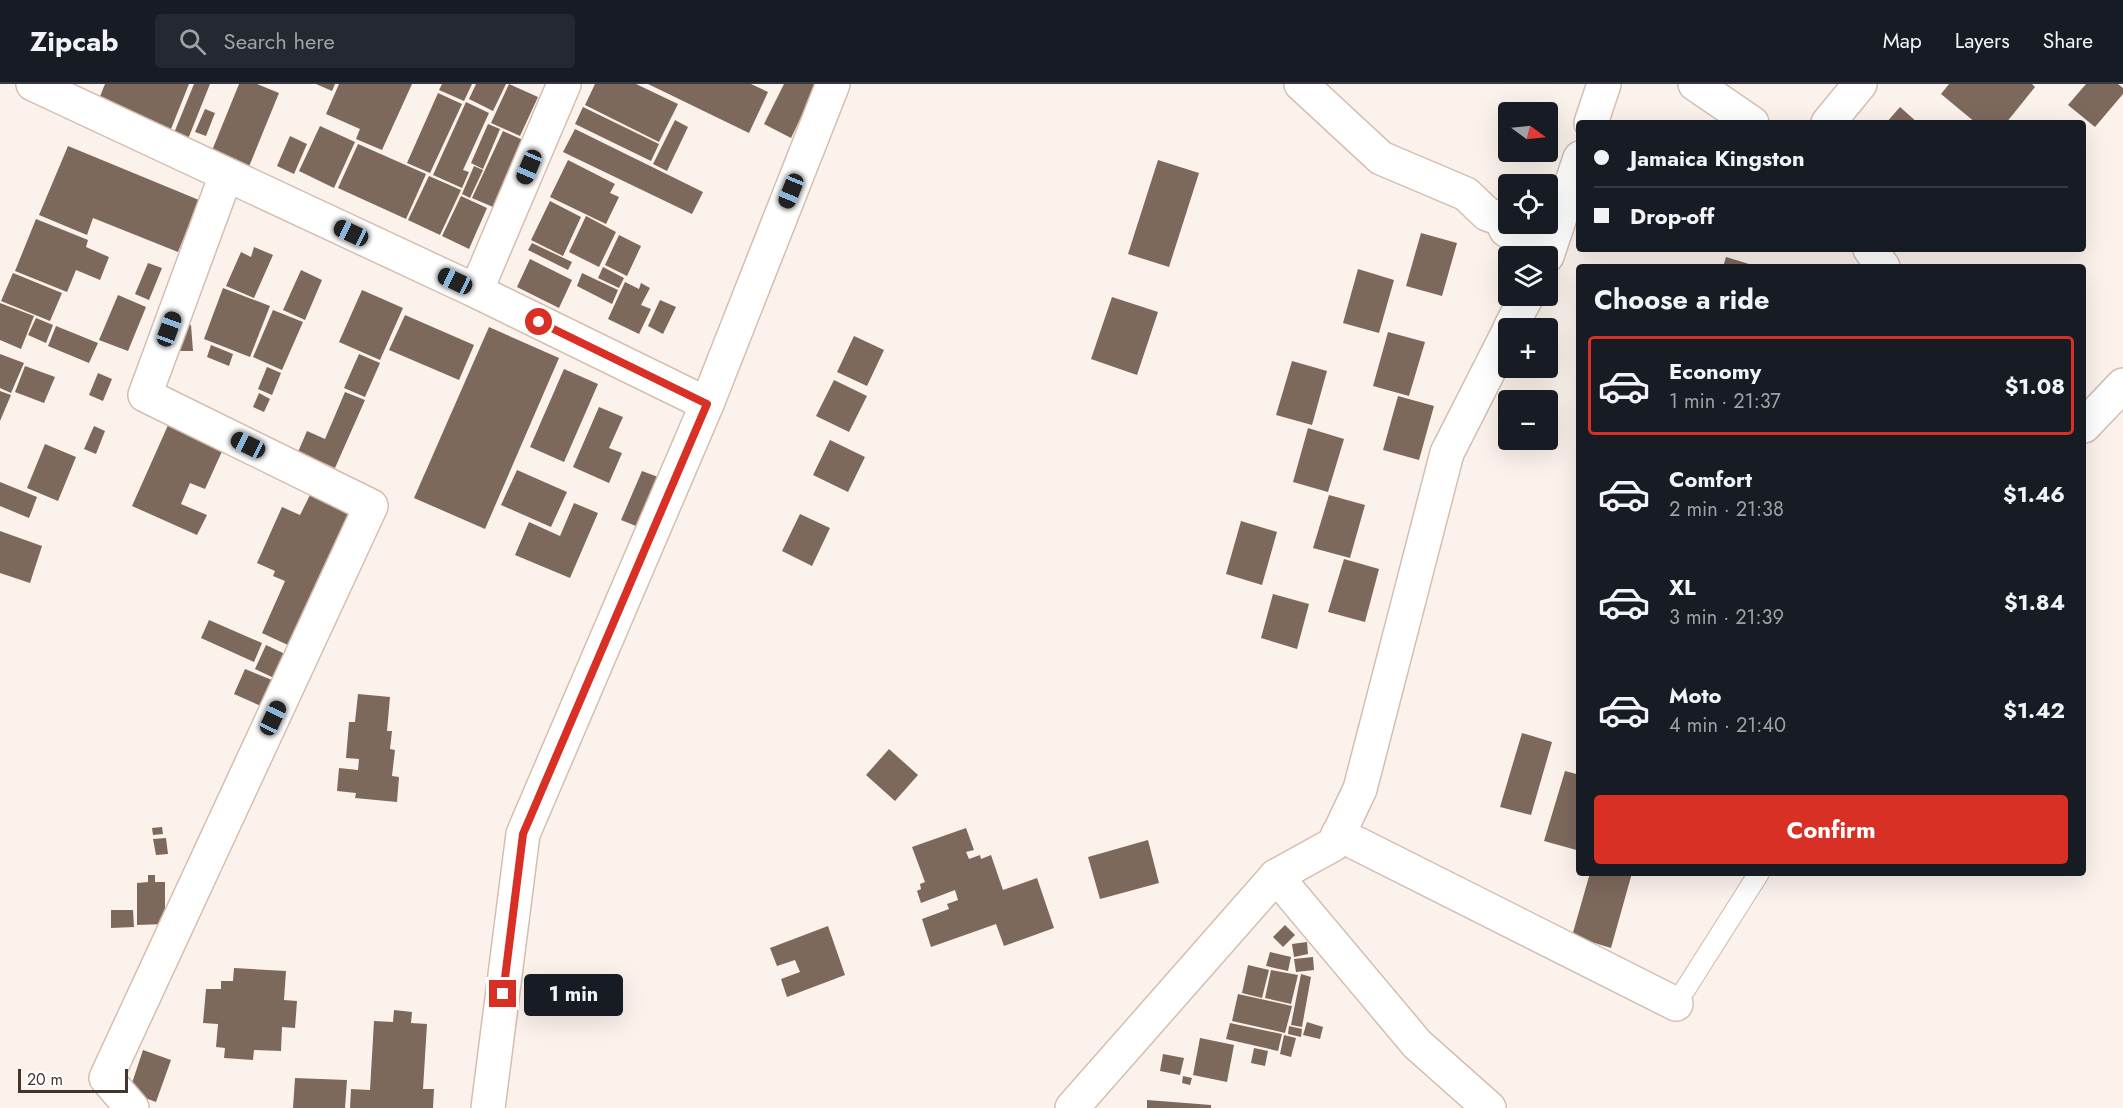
<!DOCTYPE html>
<meta charset="utf-8">
<style>
body{margin:0;font-family:Jost,sans-serif;background:#242831;color:#f1f3f6;height:100vh;display:flex;flex-direction:column;font-size:22px;white-space:nowrap}
*{box-sizing:border-box;margin:0}
p{font-size:20px;color:#9ea1a6}
.icon{flex:none;width:33px;height:33px;fill:none;stroke:currentColor;stroke-width:2;stroke-linecap:round;stroke-linejoin:round}
.map{position:relative;flex:1;overflow:hidden}
.panel{position:absolute;left:1576px;top:180px;width:510px;height:612px;display:flex;flex-direction:column;background:#171b24;border-radius:6px;box-shadow:0 6px 24px #0002}
.panel>*{flex:none}
.top-card{position:absolute;left:1576px;top:36px;width:510px;height:132px;border-radius:6px;box-shadow:0 6px 24px #0002;display:grid;align-content:center;height:132px;padding:0 18px;background:#171b24}
.needle{width:39px;rotate:105deg}
.controls{position:absolute;left:1498px;top:18px;display:grid;gap:12px}
.controls a{display:grid;place-items:center;width:60px;height:60px;border-radius:6px;background:#171b24;box-shadow:0 6px 24px #0002;font-size:30px}
.scale{position:absolute;left:18px;bottom:15px;width:110px;box-sizing:border-box;padding-left:6px;border:3px solid #3f3631;border-top:0;font-size:16px;line-height:21px;white-space:nowrap;color:#3f3631;-webkit-text-stroke:4px #fff;paint-order:stroke}
.end{position:absolute;width:27px;height:27px;margin:-14px;border:8px solid #d93025;background:#fff;box-shadow:0 0 0 3px #fff}
.from{border-radius:50%}
.bubble{position:absolute;height:42px;border-radius:6px;background:#171b24;box-shadow:0 6px 24px #0002;font-size:20px;font-weight:700;line-height:42px;text-align:center}
.car{position:absolute;width:18px;height:36px;margin:-18px -9px;border-radius:8px;box-shadow:0 0 4px 2px #0007;background:linear-gradient(#222 24%,#8ab4d8 0 40%,#222 0 76%,#8ab4d8 0 86%,#222 0)}
.top-card b{display:flex;align-items:center;gap:21px;height:57px;font-size:22px}
.top-card b+b{border-top:2px solid #363941}
.top-card i{width:15px;height:15px;background:#f1f3f6}
ul{padding:0;list-style:none}
li{display:flex;align-items:center;gap:18px;height:99px;margin:0 12px 9px;padding:0 6px;border:3px solid transparent;border-radius:6px}
li div{flex:1}
li b{display:block;font-size:22px}
li em{font-style:normal;font-weight:700}
li.selected{border-color:#d93025}
li>.icon{width:54px;height:54px;stroke-width:1.5}
h2{padding:0 18px;font-size:27px;line-height:72px}
.primary-button{display:flex;gap:12px;margin-top:auto;padding:12px 18px}
.primary-button a{flex:1;height:69px;border-radius:6px;background:#d93025;color:#fff;font-size:24px;font-weight:700;line-height:69px;text-align:center}
header{display:flex;align-items:center;gap:36px;box-sizing:border-box;height:84px;padding:0 30px;background:#171b24;border-bottom:2px solid #363941}
header strong{font-size:28px}
nav{display:flex;gap:33px;margin-inline-start:auto;font-size:21px}
.search{width:420px;height:54px;background:#242831;display:flex;align-items:center;gap:15px;box-sizing:border-box;padding:0 21px;border-radius:6px;color:#9ea1a6;font-size:22px}
.map>svg:first-child{display:block}
.building{fill:#7d685c}
.lines{fill:none;stroke-linecap:round;stroke-linejoin:round}
.service-casing{stroke:#d5beb0;stroke-width:22}
.minor-casing{stroke:#d5beb0;stroke-width:36}
.service{stroke:#fff;stroke-width:20}
.minor{stroke:#fff;stroke-width:33}
.route{stroke:#d93025;stroke-width:8}
</style>
<header>
<strong>Zipcab</strong>
<div class="search"><svg class="icon" aria-label="search" viewBox="0 0 24 24"><circle cx="10" cy="10" r="6"/><path d="M15 15l6 6"/></svg>Search here</div>
<nav><a>Map</a><a>Layers</a><a>Share</a></nav>
</header>
<div class="map">
<svg width="2123" height="1024" viewBox="0 0 2123 1024">
<rect width="100%" height="100%" fill="#fcf2ec"/>
<!-- building -->
<g class="building">
<polygon points="105,0 189,0 169,50 97,20"/>
<polygon points="194,0 210,0 188,55 174,49"/>
<polygon points="239,0 257,0 279,9 248,85 211,69"/>
<polygon points="316,0 335,0 332,7"/>
<polygon points="339,0 412,0 382,66 356,55 360,45 326,30"/>
<polygon points="442,0 472,0 464,17 439,6"/>
<polygon points="476,0 506,0 493,27 469,15"/>
<polygon points="509,0 538,13 520,52 491,39"/>
<polygon points="595,0 636,0 678,20 659,58 585,21"/>
<polygon points="648,0 751,0 768,8 749,49"/>
<polygon points="784,0 817,0 791,54 764,40"/>
<polygon points="1949,0 2032,0 2035,3 2006,39 1976,39 1941,10"/>
<polygon points="2086,0 2118,0 2123,4 2123,10 2095,43 2068,21"/>
<polygon points="438,9 462,20 430,89 407,79"/>
<polygon points="466,18 489,29 463,86 469,88 462,104 433,91"/>
<polygon points="583,23 659,60 651,77 575,40"/>
<polygon points="1900,23 1918,39 1886,39"/>
<polygon points="205,25 215,29 206,52 195,48"/>
<polygon points="675,36 688,43 667,87 653,80"/>
<polygon points="488,40 500,45 483,85 471,79"/>
<polygon points="320,42 355,58 334,104 299,87"/>
<polygon points="575,45 703,108 692,130 563,68"/>
<polygon points="503,47 523,56 493,123 472,114"/>
<polygon points="290,52 307,60 294,90 277,82"/>
<polygon points="358,60 426,90 406,135 338,104"/>
<polygon points="68,62 199,116 178,168 93,134 87,151 39,131"/>
<polygon points="568,76 615,100 610,109 619,113 606,140 550,113"/>
<polygon points="1158,76 1199,89 1169,183 1128,170"/>
<polygon points="474,82 483,86 470,114 462,110"/>
<polygon points="429,92 461,106 440,151 408,136"/>
<polygon points="461,112 487,124 469,165 442,152"/>
<polygon points="550,117 581,133 563,172 531,156"/>
<polygon points="586,132 616,148 599,183 569,168"/>
<polygon points="36,135 88,156 86,163 109,173 100,196 76,186 67,208 15,187"/>
<polygon points="1421,149 1457,159 1442,212 1406,202"/>
<polygon points="619,151 641,162 627,192 605,181"/>
<polygon points="532,159 572,178 568,186 528,166"/>
<polygon points="254,163 273,171 254,214 226,202 241,168 251,173"/>
<polygon points="1726,173 1749,180 1748,183 1723,183"/>
<polygon points="530,175 572,196 559,224 517,203"/>
<polygon points="148,179 162,184 149,216 135,210"/>
<polygon points="603,183 624,194 619,204 598,194"/>
<polygon points="1358,185 1394,196 1379,249 1343,239"/>
<polygon points="301,186 322,196 305,236 283,226"/>
<polygon points="13,189 62,209 50,237 1,217"/>
<polygon points="582,189 618,206 612,220 577,202"/>
<polygon points="625,198 639,205 641,199 650,204 641,221 651,225 639,250 608,235"/>
<polygon points="223,204 270,222 250,273 204,255"/>
<polygon points="362,206 403,224 380,276 339,258"/>
<polygon points="118,211 146,223 128,267 99,256"/>
<polygon points="1112,213 1158,228 1137,291 1091,275"/>
<polygon points="660,216 676,223 663,250 648,242"/>
<polygon points="0,219 34,232 21,265 0,256"/>
<polygon points="273,226 303,238 282,286 253,273"/>
<polygon points="405,231 474,261 459,296 389,266"/>
<polygon points="36,234 53,241 46,259 28,251"/>
<polygon points="191,241 193,267 180,267 179,242"/>
<polygon points="56,242 98,259 89,279 48,262"/>
<polygon points="489,243 559,274 485,445 414,414"/>
<polygon points="1388,248 1425,258 1409,312 1373,302"/>
<polygon points="854,252 884,266 867,302 837,288"/>
<polygon points="211,261 233,270 229,282 207,273"/>
<polygon points="0,270 24,279 11,309 0,304"/>
<polygon points="359,270 380,279 365,313 344,304"/>
<polygon points="1292,277 1327,287 1312,341 1276,331"/>
<polygon points="25,282 55,293 44,319 15,308"/>
<polygon points="267,283 281,289 272,311 258,305"/>
<polygon points="564,285 598,300 564,378 530,363"/>
<polygon points="98,289 112,295 103,317 89,311"/>
<polygon points="834,296 867,312 849,348 816,332"/>
<polygon points="0,307 11,311 0,337"/>
<polygon points="345,308 365,316 335,384 298,368 307,347 325,355"/>
<polygon points="259,309 270,315 264,328 253,323"/>
<polygon points="1398,312 1434,322 1419,376 1383,366"/>
<polygon points="599,323 623,333 609,364 622,369 609,399 573,383"/>
<polygon points="169,339 224,363 205,405 190,399 181,420 207,431 197,451 132,422"/>
<polygon points="94,342 105,347 96,370 84,365"/>
<polygon points="1308,344 1344,355 1328,408 1293,398"/>
<polygon points="830,356 865,373 848,408 813,391"/>
<polygon points="45,360 76,373 58,417 27,404"/>
<polygon points="517,386 567,408 551,443 501,421"/>
<polygon points="642,387 658,393 636,442 621,436"/>
<polygon points="0,398 37,413 29,434 0,422"/>
<polygon points="310,411 349,429 290,562 262,549 285,497 273,492 275,487 257,479 282,423 300,431"/>
<polygon points="1329,411 1365,421 1350,474 1313,464"/>
<polygon points="574,419 598,429 570,494 515,471 529,438 560,452"/>
<polygon points="800,430 830,444 812,482 782,467"/>
<polygon points="1241,437 1277,448 1262,501 1226,490"/>
<polygon points="0,447 42,462 30,499 0,489"/>
<polygon points="1344,475 1379,485 1365,538 1328,528"/>
<polygon points="1273,510 1309,520 1297,565 1261,554"/>
<polygon points="209,536 262,559 254,578 201,554"/>
<polygon points="266,561 285,570 274,594 255,585"/>
<polygon points="245,585 272,596 261,622 234,610"/>
<polygon points="358,610 390,613 387,647 392,647 390,665 395,666 392,692 399,693 397,718 355,714 356,709 337,707 339,684 358,686 359,675 346,674 349,638 355,638"/>
<polygon points="1522,649 1552,658 1531,731 1500,723"/>
<polygon points="889,665 918,691 895,717 866,691"/>
<polygon points="1565,687 1580,691 1580,767 1544,757"/>
<polygon points="162,743 163,750 153,751 152,744"/>
<polygon points="966,744 974,766 966,768 969,775 980,771 981,775 991,771 1003,806 1037,794 1054,844 1004,862 996,840 931,863 922,835 949,825 947,820 958,816 955,806 921,819 917,807 921,805 920,800 925,798 912,763"/>
<polygon points="166,754 168,770 156,771 153,755"/>
<polygon points="1148,756 1159,799 1100,815 1088,773"/>
<polygon points="1590,789 1632,789 1611,864 1572,852"/>
<polygon points="148,791 155,791 155,798 165,798 165,840 137,841 137,799 148,798"/>
<polygon points="111,826 133,826 134,843 111,844"/>
<polygon points="1285,841 1295,851 1283,863 1273,853"/>
<polygon points="828,842 845,891 787,913 781,895 800,888 795,876 777,882 770,864"/>
<polygon points="1307,858 1308,870 1294,873 1292,860"/>
<polygon points="1270,868 1291,873 1288,887 1266,882"/>
<polygon points="1313,873 1314,886 1296,888 1294,875"/>
<polygon points="1248,881 1269,886 1262,914 1242,909"/>
<polygon points="234,884 286,887 284,916 297,917 295,944 282,943 281,967 254,966 253,976 224,974 225,964 216,963 218,940 203,939 206,905 221,905 221,897 233,897"/>
<polygon points="1271,886 1298,891 1291,920 1265,914"/>
<polygon points="1301,890 1311,893 1302,943 1291,941"/>
<polygon points="1238,910 1292,922 1285,949 1232,937"/>
<polygon points="394,926 412,928 411,939 427,940 423,1005 434,1005 433,1024 350,1024 351,1005 370,1006 374,937 393,938"/>
<polygon points="1307,938 1323,943 1320,955 1303,951"/>
<polygon points="1230,939 1282,950 1278,967 1226,955"/>
<polygon points="1289,942 1302,945 1301,953 1288,950"/>
<polygon points="1284,951 1296,954 1291,973 1280,970"/>
<polygon points="1200,954 1234,961 1227,998 1193,991"/>
<polygon points="1254,964 1268,967 1265,982 1251,979"/>
<polygon points="143,966 171,976 156,1018 129,1008"/>
<polygon points="1163,970 1184,974 1180,991 1160,987"/>
<polygon points="1183,992 1192,994 1190,1001 1182,999"/>
<polygon points="295,994 347,996 345,1024 293,1024"/>
<polygon points="1147,1016 1211,1021 1211,1024 1147,1024"/>
</g>
<g class="lines">
<defs>
<polyline id="service" points="1676,920 1759,789"/>
<g id="minor">
<polyline points="33,0 476,207 564,0"/>
<polyline points="1301,0 1381,74 1466,110 1487,130 1501,135 1506,146 1544,172"/>
<polyline points="1695,0 1752,39"/>
<polyline points="1591,39 1604,0"/>
<polyline points="1828,39 1860,0"/>
<polyline points="1870,165 1883,183"/>
<polyline points="1547,172 1580,74"/>
<polyline points="476,207 707,320"/>
<polyline points="1510,244 1527,212"/>
<polyline points="2084,342 2123,301"/>
<polyline points="1338,750 1676,920"/>
<polyline points="1276,792 1417,960 1489,1024"/>
<polyline points="132,1024 106,994 371,422 145,311 226,91"/>
<polyline points="488,1024 523,750 707,320 833,0"/>
<polyline points="1072,1024 1276,792 1334,760 1360,705 1447,369 1509,247"/>
</g>
</defs>
<!-- service casing -->
<use href="#service" class="service-casing"/>
<!-- minor casing -->
<use href="#minor" class="minor-casing"/>
<!-- service -->
<use href="#service" class="service"/>
<!-- minor -->
<use href="#minor" class="minor"/>
</g>
<g class="lines">
<!-- route -->
<polyline class="route" points="503,910 523,750 707,320 539,238"/>
</g>
</svg>
<div class="controls">
<a><svg class="needle" viewBox="-14 -14 28 28"><path d="M0-13l5 13h-10z" fill="#e53935"/><path d="M0 13l5-13h-10z" fill="#9ea1a6"/></svg></a>
<a><svg class="icon" aria-label="locate" viewBox="0 0 24 24"><circle cx="12" cy="12" r="6"/><path d="M12 2v4M12 18v4M2 12h4M18 12h4"/></svg></a>
<a><svg class="icon" aria-label="layers" viewBox="0 0 24 24"><path d="M12 4l9 5-9 5-9-5zM3 14l9 5 9-5"/></svg></a>
<a>+</a>
<a>−</a>
</div>
<div class="scale">20 m</div>
<i class="end from" style="left:539px;top:238px"></i>
<i class="end" style="left:503px;top:910px"></i>
<div class="bubble" style="left:524px;top:890px;width:99px">1 min</div>
<i class="car" style="left:529px;top:83px;rotate:203deg"></i>
<i class="car" style="left:791px;top:107px;rotate:202deg"></i>
<i class="car" style="left:351px;top:149px;rotate:295deg"></i>
<i class="car" style="left:455px;top:197px;rotate:295deg"></i>
<i class="car" style="left:169px;top:245px;rotate:20deg"></i>
<i class="car" style="left:248px;top:361px;rotate:296deg"></i>
<i class="car" style="left:273px;top:634px;rotate:25deg"></i>
<div class="top-card">
<b><i class="from"></i>Jamaica Kingston</b>
<b><i></i>Drop-off</b>
</div>
<section class="panel">
<h2>Choose a ride</h2>
<ul>
<li class="selected"><svg class="icon" aria-label="car" viewBox="0 0 24 24"><path d="M5 17H2v-5l4-1 3-4h7l3 4 3 1v5h-3M9 17h6M6 11h13"/><circle cx="7" cy="17" r="2"/><circle cx="17" cy="17" r="2"/></svg><div><b>Economy</b><p>1 min · 21:37</p></div><em>$1.08</em></li>
<li><svg class="icon" aria-label="car" viewBox="0 0 24 24"><path d="M5 17H2v-5l4-1 3-4h7l3 4 3 1v5h-3M9 17h6M6 11h13"/><circle cx="7" cy="17" r="2"/><circle cx="17" cy="17" r="2"/></svg><div><b>Comfort</b><p>2 min · 21:38</p></div><em>$1.46</em></li>
<li><svg class="icon" aria-label="car" viewBox="0 0 24 24"><path d="M5 17H2v-5l4-1 3-4h7l3 4 3 1v5h-3M9 17h6M6 11h13"/><circle cx="7" cy="17" r="2"/><circle cx="17" cy="17" r="2"/></svg><div><b>XL</b><p>3 min · 21:39</p></div><em>$1.84</em></li>
<li><svg class="icon" aria-label="car" viewBox="0 0 24 24"><path d="M5 17H2v-5l4-1 3-4h7l3 4 3 1v5h-3M9 17h6M6 11h13"/><circle cx="7" cy="17" r="2"/><circle cx="17" cy="17" r="2"/></svg><div><b>Moto</b><p>4 min · 21:40</p></div><em>$1.42</em></li>
</ul>
<div class="primary-button"><a>Confirm</a></div>
</section>
</div>
